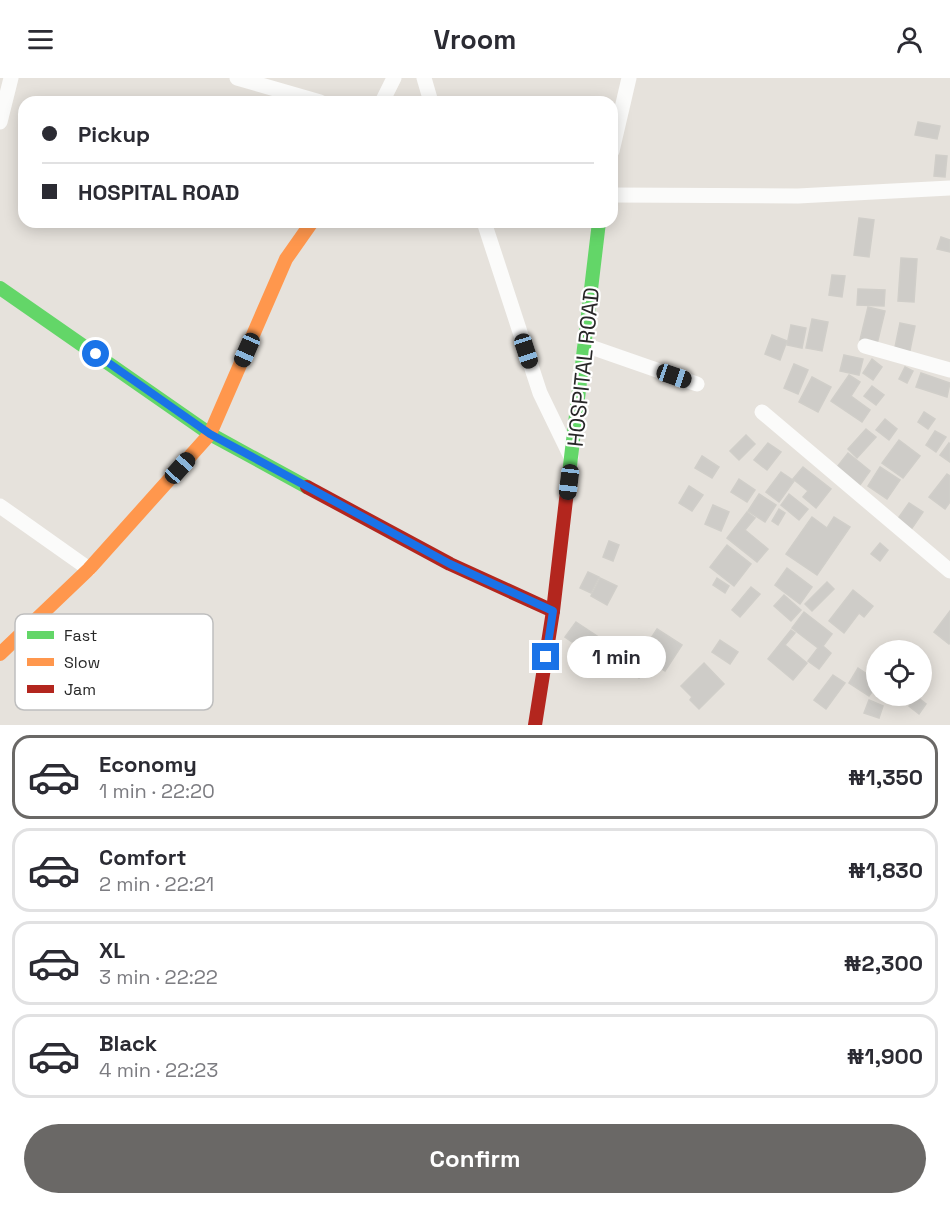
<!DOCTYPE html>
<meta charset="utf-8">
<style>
body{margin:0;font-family:"Space Grotesk",sans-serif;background:#f2f2f3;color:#2b2b33;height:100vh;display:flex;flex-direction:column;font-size:22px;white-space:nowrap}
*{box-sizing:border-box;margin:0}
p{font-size:20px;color:#7c7c81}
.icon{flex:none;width:33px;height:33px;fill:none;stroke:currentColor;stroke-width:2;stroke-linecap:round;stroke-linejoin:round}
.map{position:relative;height:647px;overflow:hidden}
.panel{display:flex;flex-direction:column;background:#fff;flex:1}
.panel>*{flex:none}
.hud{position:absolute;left:18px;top:18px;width:600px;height:132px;border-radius:18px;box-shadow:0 3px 15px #0003;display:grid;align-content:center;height:132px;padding:0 24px;background:#fff}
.tools{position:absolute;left:866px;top:562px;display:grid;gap:12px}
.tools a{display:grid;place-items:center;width:66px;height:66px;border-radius:50%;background:#fff;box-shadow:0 3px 15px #0003;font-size:30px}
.end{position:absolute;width:27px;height:27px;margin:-14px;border:8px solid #1a73e8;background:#fff;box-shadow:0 0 0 3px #fff}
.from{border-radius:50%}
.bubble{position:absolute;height:42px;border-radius:21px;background:#fff;box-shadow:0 3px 15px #0003;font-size:20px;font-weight:800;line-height:42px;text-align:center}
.car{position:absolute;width:18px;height:36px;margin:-18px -9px;border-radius:8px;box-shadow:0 0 4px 2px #0007;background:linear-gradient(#222 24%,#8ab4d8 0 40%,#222 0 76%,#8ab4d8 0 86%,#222 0)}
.hud b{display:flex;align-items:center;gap:21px;height:57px;font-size:22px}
.hud b+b{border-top:2px solid #e1e1e2}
.hud i{width:15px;height:15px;background:#2b2b33}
ul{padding:10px 0 0;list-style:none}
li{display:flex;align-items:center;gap:18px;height:84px;margin:0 12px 9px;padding:0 12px;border:3px solid #e1e1e2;border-radius:18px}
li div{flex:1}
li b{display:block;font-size:22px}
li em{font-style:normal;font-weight:800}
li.on{border-color:#6a6866}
li>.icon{width:54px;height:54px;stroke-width:1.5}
.cta{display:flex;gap:12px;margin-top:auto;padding:12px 24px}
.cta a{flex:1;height:69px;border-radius:36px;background:#6a6866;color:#fff;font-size:24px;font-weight:800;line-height:69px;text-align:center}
header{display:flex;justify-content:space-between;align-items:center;height:78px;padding:0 24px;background:#fff;font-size:27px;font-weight:800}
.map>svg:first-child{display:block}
.building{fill:#ceccc8;stroke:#d0cec9;stroke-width:1.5}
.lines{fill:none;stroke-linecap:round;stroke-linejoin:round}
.street{stroke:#fbfbfa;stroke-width:15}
.fast{stroke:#63d668;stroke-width:14}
.slow{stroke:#ff974d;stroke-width:14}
.jam{stroke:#b3261e;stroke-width:14}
.route{stroke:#1a73e8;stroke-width:8}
.labels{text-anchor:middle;stroke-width:4.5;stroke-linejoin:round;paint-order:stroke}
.street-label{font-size:22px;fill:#272727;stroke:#fff}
.key{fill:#fff;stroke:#bebebe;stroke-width:1.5}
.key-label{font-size:16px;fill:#272727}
</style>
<header><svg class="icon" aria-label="menu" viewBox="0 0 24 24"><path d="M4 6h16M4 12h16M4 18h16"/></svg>Vroom<svg class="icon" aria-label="person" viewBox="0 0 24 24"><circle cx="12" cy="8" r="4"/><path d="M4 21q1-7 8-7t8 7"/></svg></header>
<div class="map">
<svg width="950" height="647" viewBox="0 0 950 647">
<rect width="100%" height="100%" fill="#e6e2dc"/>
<!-- building -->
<g class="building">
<polygon points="918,44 940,48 937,61 915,57"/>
<polygon points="936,77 947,78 945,99 934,98"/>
<polygon points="859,140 874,142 869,179 854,177"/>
<polygon points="941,159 950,162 950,174 937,171"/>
<polygon points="901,180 917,181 914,224 898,223"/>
<polygon points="832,197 845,198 842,219 829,217"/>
<polygon points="858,211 885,212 884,228 857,227"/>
<polygon points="868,229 885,233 877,266 860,262"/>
<polygon points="812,241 828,244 822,273 806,270"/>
<polygon points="900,245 915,248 909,277 894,274"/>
<polygon points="791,247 806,250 802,270 787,267"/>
<polygon points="772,257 787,263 780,282 765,276"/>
<polygon points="844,277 863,281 859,297 840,293"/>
<polygon points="872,281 882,289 873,302 863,295"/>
<polygon points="794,286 808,292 798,316 784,310"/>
<polygon points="905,289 913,293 907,305 899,301"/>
<polygon points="921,295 950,305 947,319 916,309"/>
<polygon points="849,297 860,304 851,318 870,332 862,344 831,323"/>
<polygon points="812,299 831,309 818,334 799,324"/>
<polygon points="872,308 884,317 876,327 864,318"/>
<polygon points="924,334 935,341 928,351 918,344"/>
<polygon points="885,341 897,351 889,362 876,352"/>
<polygon points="866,351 876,359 857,380 848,371"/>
<polygon points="935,353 946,359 936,374 926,367"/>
<polygon points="746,357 755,366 739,382 730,373"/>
<polygon points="899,362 920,378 903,400 882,385"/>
<polygon points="768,365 781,374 767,392 754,382"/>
<polygon points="949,365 950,366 950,384 940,377"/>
<polygon points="848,375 870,393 860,407 837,389"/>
<polygon points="702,378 719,389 712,400 695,390"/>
<polygon points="803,389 831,411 816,430 803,419 808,413 793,401"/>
<polygon points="880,389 900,402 887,421 868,408"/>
<polygon points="781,394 794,403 779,424 766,414"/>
<polygon points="947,396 950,398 950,424 945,431 929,419"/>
<polygon points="739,401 755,412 747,424 731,414"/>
<polygon points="689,408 703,417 692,433 679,425"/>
<polygon points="759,416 776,427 765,444 748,433"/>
<polygon points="789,416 808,431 799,442 781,427"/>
<polygon points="909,425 923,434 906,459 892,449"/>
<polygon points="713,427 729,434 721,453 705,446"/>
<polygon points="779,431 785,435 778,447 772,443"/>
<polygon points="747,434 755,440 745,452 768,471 757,484 727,460"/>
<polygon points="812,439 827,450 834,439 850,449 817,497 786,476"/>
<polygon points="609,463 619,467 613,483 603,479"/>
<polygon points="880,465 888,472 880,483 871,476"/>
<polygon points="727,467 751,486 734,508 710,489"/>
<polygon points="787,490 812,509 800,526 775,507"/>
<polygon points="588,494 599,499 591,515 580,510"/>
<polygon points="600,500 617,508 607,527 591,518"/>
<polygon points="717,500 729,508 725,515 713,507"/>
<polygon points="827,504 834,511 812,533 805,526"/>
<polygon points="751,509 760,516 740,539 732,532"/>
<polygon points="853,512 873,528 864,539 859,535 844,555 829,543"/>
<polygon points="784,517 801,532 791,543 774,528"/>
<polygon points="950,533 950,565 949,566 934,554"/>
<polygon points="804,534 832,556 823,568 831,575 819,591 808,583 818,570 792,550"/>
<polygon points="576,544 603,562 592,578 565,559"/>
<polygon points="657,551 682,567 665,593 640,577"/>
<polygon points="791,552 795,555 785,567 807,585 793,602 768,581"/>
<polygon points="720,562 738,574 730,586 712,574"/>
<polygon points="635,577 648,584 639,600 626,593"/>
<polygon points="704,585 724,606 699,631 690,622 692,619 681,608"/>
<polygon points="858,590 876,602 876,608 869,618 849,605"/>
<polygon points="833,597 845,605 826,631 814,622"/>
<polygon points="916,618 926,626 919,636 909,628"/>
<polygon points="869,622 883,628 879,640 864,635"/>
</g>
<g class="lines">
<!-- street -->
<g class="street">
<polyline points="237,0 320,24"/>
<polyline points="424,0 431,24"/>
<polyline points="382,24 394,0"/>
<polyline points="0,44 11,0"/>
<polyline points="612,73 629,0"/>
<polyline points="612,117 798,118 950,110"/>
<polyline points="484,144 540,315 571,379"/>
<polyline points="585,267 697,306"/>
<polyline points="865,268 950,292"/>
<polyline points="762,334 950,493"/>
<polyline points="0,428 89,491"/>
</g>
<!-- fast -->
<g class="fast">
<polyline points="0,210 210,356 307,409"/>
<polyline points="569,396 599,144"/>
</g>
<!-- slow -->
<polyline class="slow" points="0,576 89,491 210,356 286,181 312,144"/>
<!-- jam -->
<g class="jam">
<polyline points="307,409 450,486 553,533"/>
<polyline points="535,647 553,533 569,396"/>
</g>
</g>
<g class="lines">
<!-- route -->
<polyline class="route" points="96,276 210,356 450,486 553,533 546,579"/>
</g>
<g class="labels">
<!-- street labels -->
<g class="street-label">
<text transform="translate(583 289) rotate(-84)" y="8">HOSPITAL ROAD</text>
</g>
</g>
<!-- legend -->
<rect x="15" y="536" width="198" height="96" rx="9" class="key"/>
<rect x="27" y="553" width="27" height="8" fill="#63d668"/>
<rect x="27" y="580" width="27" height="8" fill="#ff974d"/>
<rect x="27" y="607" width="27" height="8" fill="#b3261e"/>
<g class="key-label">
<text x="64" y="563">Fast</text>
<text x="64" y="590">Slow</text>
<text x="64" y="617">Jam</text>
</g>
</svg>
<div class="tools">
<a><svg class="icon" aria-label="locate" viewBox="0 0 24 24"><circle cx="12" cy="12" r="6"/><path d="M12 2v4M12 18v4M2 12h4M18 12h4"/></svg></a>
</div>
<i class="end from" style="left:96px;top:276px"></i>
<i class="end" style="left:546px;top:579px"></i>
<div class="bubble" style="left:567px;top:558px;width:99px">1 min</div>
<i class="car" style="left:247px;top:272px;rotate:204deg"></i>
<i class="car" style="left:526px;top:273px;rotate:162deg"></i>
<i class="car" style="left:674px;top:298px;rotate:109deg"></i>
<i class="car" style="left:180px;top:390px;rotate:42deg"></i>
<i class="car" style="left:569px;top:404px;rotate:187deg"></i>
<div class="hud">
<b><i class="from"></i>Pickup</b>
<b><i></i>HOSPITAL ROAD</b>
</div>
</div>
<section class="panel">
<ul>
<li class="on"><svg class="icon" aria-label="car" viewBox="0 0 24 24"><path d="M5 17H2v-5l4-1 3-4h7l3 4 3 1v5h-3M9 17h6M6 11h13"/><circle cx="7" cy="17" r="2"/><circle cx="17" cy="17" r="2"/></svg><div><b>Economy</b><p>1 min · 22:20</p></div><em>₦1,350</em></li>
<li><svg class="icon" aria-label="car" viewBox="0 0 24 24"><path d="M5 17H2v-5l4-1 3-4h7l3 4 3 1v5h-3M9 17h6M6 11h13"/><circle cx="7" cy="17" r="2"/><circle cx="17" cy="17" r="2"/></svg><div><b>Comfort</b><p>2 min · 22:21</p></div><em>₦1,830</em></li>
<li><svg class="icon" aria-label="car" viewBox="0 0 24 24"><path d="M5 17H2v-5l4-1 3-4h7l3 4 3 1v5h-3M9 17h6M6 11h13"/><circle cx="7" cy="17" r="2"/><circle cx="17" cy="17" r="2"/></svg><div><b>XL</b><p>3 min · 22:22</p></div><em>₦2,300</em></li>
<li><svg class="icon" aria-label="car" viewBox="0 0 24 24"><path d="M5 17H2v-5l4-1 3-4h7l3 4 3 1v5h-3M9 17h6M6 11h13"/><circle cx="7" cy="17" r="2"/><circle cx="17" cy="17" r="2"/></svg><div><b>Black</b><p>4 min · 22:23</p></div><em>₦1,900</em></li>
</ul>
<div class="cta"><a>Confirm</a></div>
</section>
